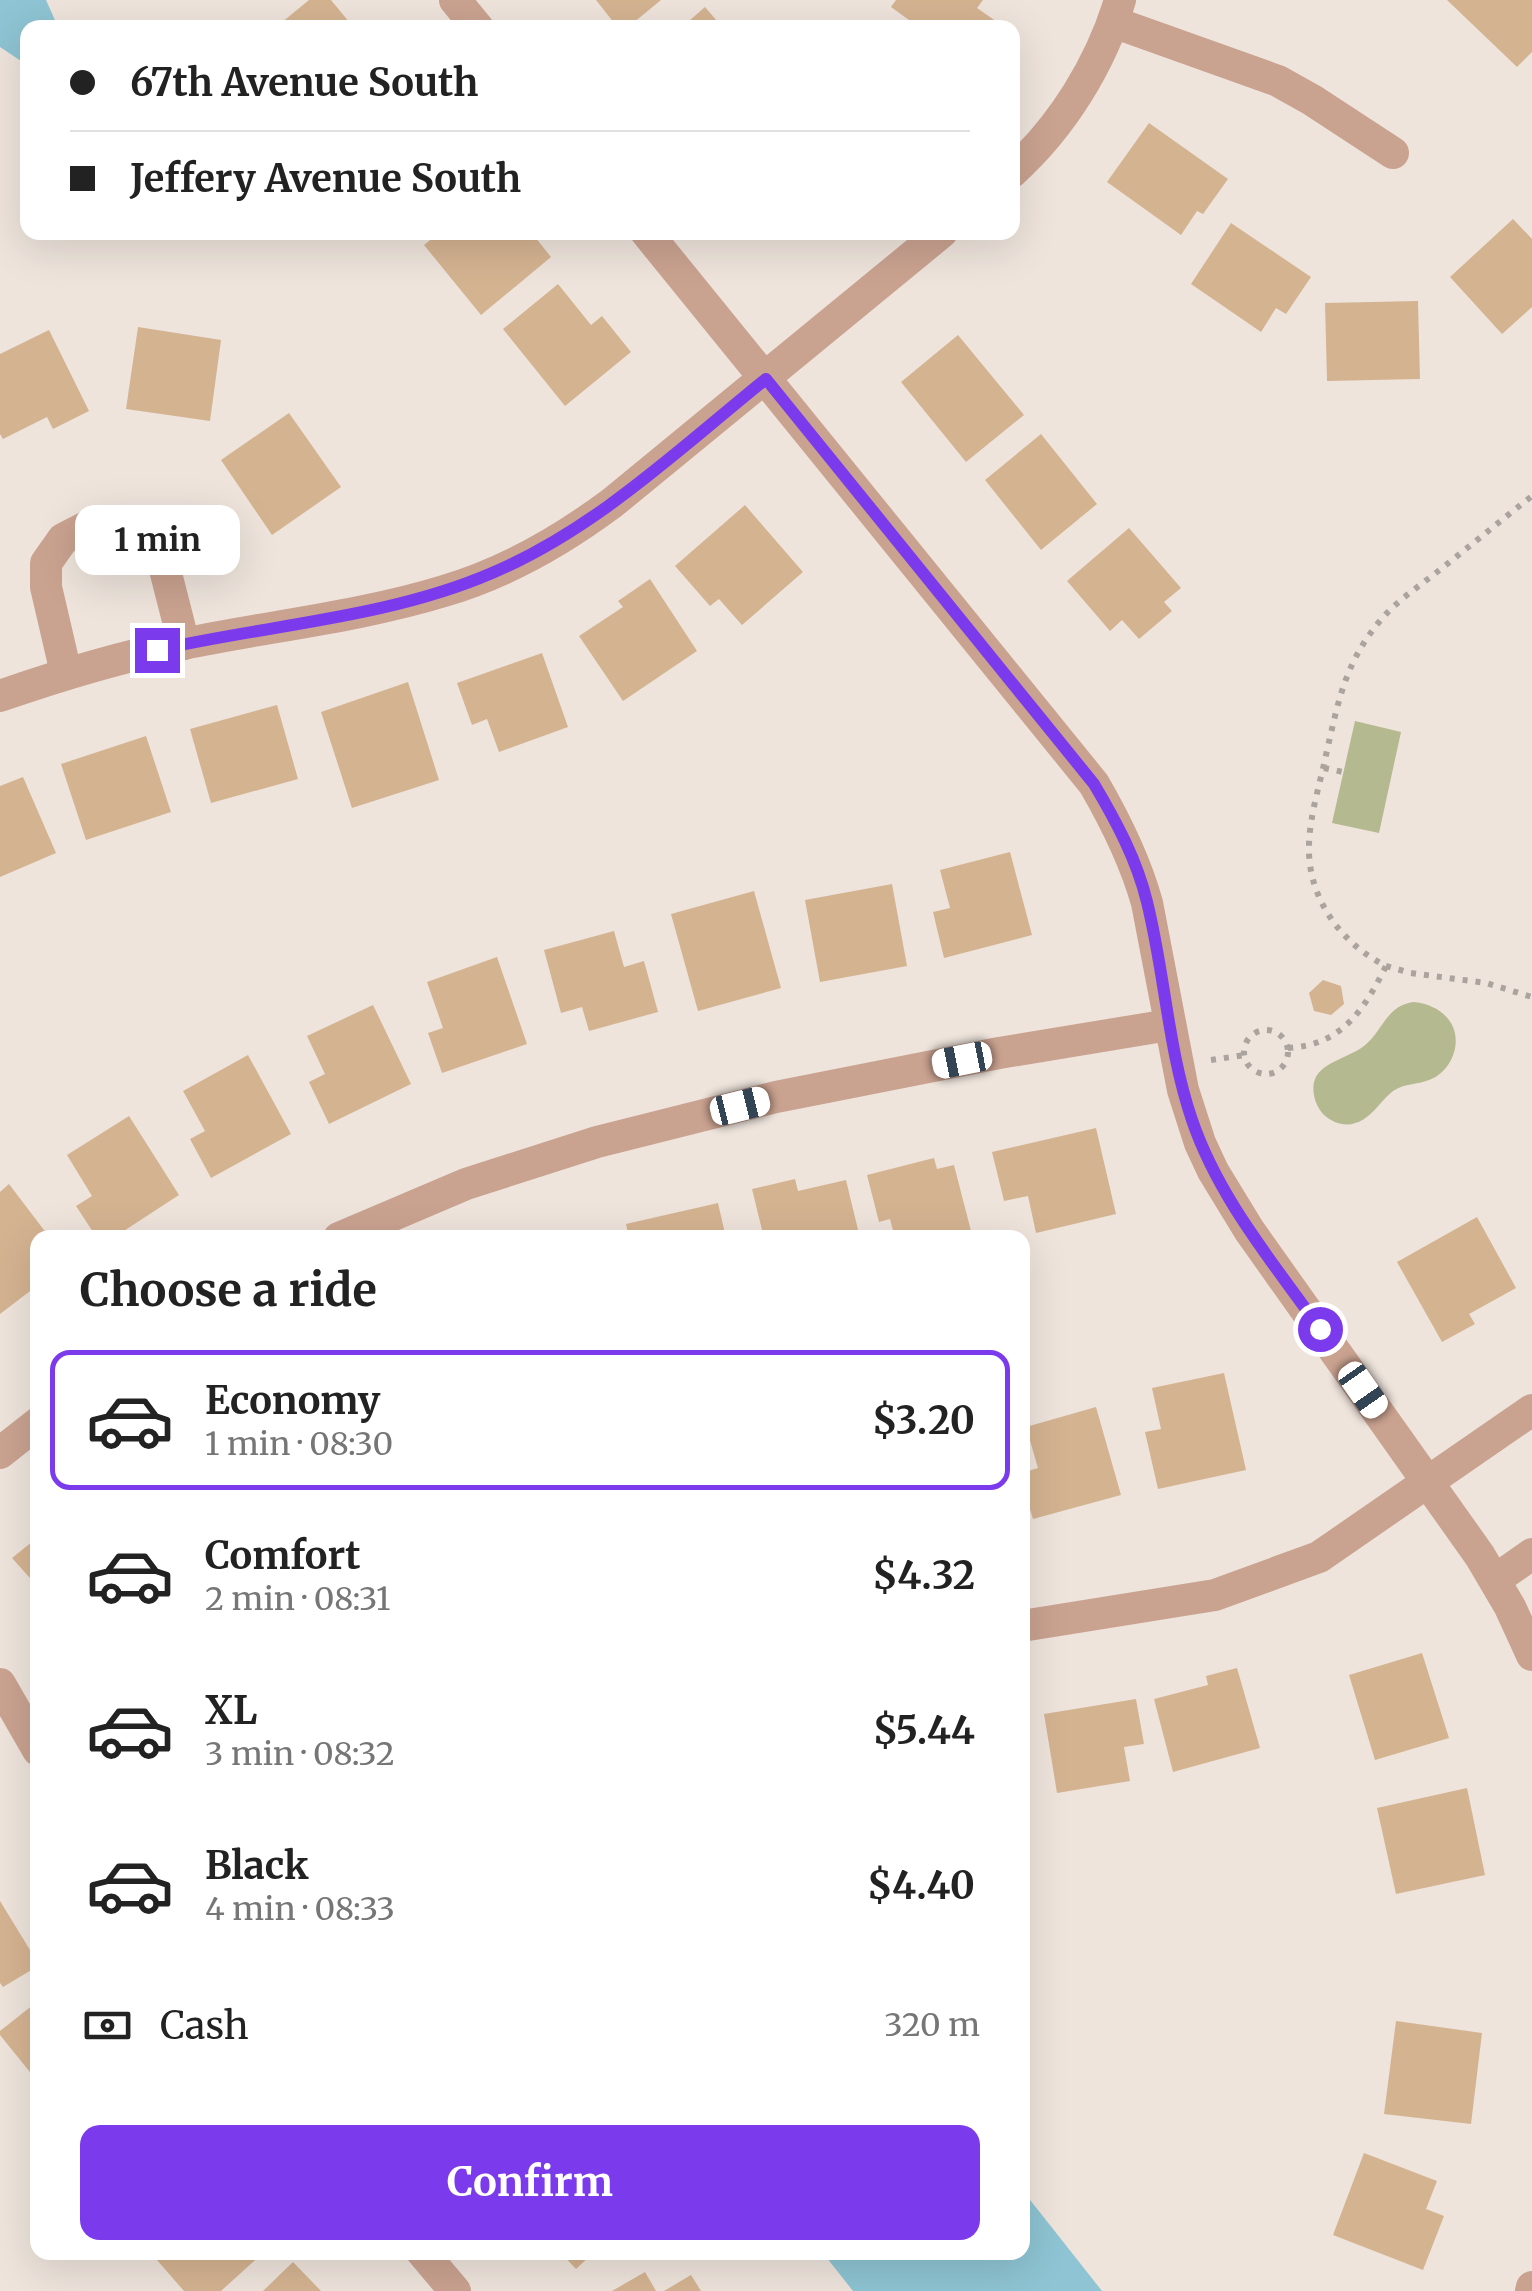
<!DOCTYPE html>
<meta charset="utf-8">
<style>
body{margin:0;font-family:Merriweather,serif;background:#f2f2f2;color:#222;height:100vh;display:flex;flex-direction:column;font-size:38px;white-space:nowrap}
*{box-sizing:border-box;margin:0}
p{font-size:32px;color:#767676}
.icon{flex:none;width:55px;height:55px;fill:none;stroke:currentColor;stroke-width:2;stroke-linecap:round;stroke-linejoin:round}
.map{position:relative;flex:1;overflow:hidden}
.details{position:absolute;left:30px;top:1230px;width:1000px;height:1030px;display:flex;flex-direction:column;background:#fff;border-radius:20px;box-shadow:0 10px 40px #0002}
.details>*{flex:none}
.hud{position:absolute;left:20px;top:20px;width:1000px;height:220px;border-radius:20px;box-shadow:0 10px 40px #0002;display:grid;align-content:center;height:220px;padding:0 50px;background:#fff}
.end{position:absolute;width:45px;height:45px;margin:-22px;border:12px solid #7c3aed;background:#fff;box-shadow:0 0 0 5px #fff}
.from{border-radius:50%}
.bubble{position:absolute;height:70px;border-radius:20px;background:#fff;box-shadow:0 10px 40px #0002;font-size:32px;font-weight:700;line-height:70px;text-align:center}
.car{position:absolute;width:30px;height:60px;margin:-30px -15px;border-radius:12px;box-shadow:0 0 8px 2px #0007;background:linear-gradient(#fff 24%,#345 0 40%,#fff 0 76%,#345 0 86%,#fff 0)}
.hud b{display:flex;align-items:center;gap:35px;height:95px;font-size:38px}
.hud b+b{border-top:2px solid #e0e0e0}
.hud i{width:25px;height:25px;background:#222}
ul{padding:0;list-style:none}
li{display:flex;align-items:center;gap:30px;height:140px;margin:0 20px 15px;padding:0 30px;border:5px solid transparent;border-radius:20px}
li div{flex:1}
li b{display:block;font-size:38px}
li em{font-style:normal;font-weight:700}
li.on{border-color:#7c3aed}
li>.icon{width:90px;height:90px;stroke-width:1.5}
h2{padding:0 50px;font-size:45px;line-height:120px}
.pay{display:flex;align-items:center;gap:25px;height:110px;padding:0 50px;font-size:38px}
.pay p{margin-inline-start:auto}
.primary-button{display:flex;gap:20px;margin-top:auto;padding:20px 50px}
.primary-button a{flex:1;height:115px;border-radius:20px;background:#7c3aed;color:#fff;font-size:40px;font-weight:700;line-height:115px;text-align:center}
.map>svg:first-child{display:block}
.green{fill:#b4b990}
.water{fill:#8ec4d3}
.building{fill:#d4b391}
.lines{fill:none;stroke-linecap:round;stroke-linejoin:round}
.path{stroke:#aba39d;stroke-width:6;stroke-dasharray:5 8;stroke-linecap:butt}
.street{stroke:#caa290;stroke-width:32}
.route{stroke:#7c3aed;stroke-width:12}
</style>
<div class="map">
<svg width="1532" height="2291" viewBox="0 0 1532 2291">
<rect width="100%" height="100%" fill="#eee4dc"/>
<!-- green -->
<g class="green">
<polygon points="1355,721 1401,732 1379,833 1332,823"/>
<path d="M1413 1002C1428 1003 1443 1010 1451 1023 1463 1043 1451 1072 1429 1080 1417 1085 1405 1083 1393 1091 1379 1102 1371 1120 1352 1124 1342 1126 1332 1122 1324 1115 1319 1110 1315 1102 1314 1095 1308 1063 1345 1061 1364 1046 1383 1031 1386 1006 1413 1002Z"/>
</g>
<!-- water -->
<g class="water">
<polygon points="0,0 46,0 58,27 28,28 27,65 0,47"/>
<polygon points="1023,2191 1102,2291 853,2291 823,2253 1022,2252"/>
</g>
<!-- building -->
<g class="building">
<polygon points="309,0 331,0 354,28 275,28"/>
<polygon points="596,0 661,0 627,28 618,28"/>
<polygon points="896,0 983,0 977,8 1000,24 997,28 920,28 891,7"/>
<polygon points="1447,0 1532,0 1532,52 1517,67"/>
<polygon points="705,7 723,28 681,28"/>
<polygon points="1149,123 1228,179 1203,214 1197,211 1181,235 1107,182"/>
<polygon points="1513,219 1532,239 1532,307 1502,334 1450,277"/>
<polygon points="1231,223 1311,277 1286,314 1276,308 1261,332 1191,284"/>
<polygon points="440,232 531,232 551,257 481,315 424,245"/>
<polygon points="558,284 591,325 602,316 631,352 565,406 503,329"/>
<polygon points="1418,301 1420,379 1327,381 1325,303"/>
<polygon points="138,327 221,340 210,421 126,409"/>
<polygon points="49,330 89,411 53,429 47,417 3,439 0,434 0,354"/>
<polygon points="958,335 1024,415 966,462 901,382"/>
<polygon points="289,413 341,487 272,535 221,460"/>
<polygon points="1041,434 1097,504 1041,550 985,480"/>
<polygon points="745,505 803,572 742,625 719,599 710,606 675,566"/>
<polygon points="1129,528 1181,588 1164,602 1172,611 1139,639 1122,620 1110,631 1067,581"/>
<polygon points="650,579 697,651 623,701 579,636 623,607 618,601"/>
<polygon points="542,653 568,727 499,752 487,719 472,725 457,683"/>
<polygon points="408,682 439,780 352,808 321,712"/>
<polygon points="277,705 298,779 211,803 190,729"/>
<polygon points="146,736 171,812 86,840 61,764"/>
<polygon points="23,777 56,853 0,877 0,786"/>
<polygon points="1010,852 1032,935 944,958 933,912 950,908 940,870"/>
<polygon points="892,884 907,966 820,982 805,900"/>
<polygon points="754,891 781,988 698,1011 671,914"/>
<polygon points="614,931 624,967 644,961 658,1012 589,1031 582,1007 561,1013 544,950"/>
<polygon points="497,957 527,1044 442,1073 428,1033 443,1028 427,982"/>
<polygon points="1323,980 1341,986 1344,1004 1331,1015 1314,1011 1309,993"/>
<polygon points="373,1005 411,1084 329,1124 309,1082 325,1074 307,1036"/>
<polygon points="248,1055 291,1134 211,1178 190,1139 205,1131 183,1091"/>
<polygon points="129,1116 179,1195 113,1238 97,1238 76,1206 92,1196 67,1155"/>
<polygon points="1096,1128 1116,1214 1036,1233 1028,1196 1004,1201 992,1152"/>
<polygon points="934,1158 937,1169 954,1165 971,1231 947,1238 895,1238 890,1219 879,1222 867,1175"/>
<polygon points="795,1179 798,1191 846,1180 860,1238 764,1238 752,1189"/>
<polygon points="9,1184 50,1238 38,1238 38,1285 0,1314 0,1192"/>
<polygon points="718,1203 726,1238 629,1238 626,1224"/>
<polygon points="1477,1217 1516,1288 1469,1314 1475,1324 1442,1342 1397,1262"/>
<polygon points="1224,1373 1246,1470 1158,1489 1145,1432 1161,1429 1152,1388"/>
<polygon points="1096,1407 1121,1495 1033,1519 1022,1483 1022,1473 1038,1468 1026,1427"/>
<polygon points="38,1537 38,1587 12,1558"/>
<polygon points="1422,1653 1449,1738 1375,1760 1349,1675"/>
<polygon points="1237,1668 1260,1748 1173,1772 1154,1699 1208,1685 1206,1676"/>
<polygon points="1136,1699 1144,1744 1124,1747 1130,1781 1057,1793 1044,1714"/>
<polygon points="1467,1788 1485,1875 1396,1894 1377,1808"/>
<polygon points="0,1901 38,1963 38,1966 3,1987 0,1983"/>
<polygon points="38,2001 38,2082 0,2035 0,2031"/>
<polygon points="1396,2021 1482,2033 1471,2124 1384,2114"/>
<polygon points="1364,2153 1437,2181 1426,2209 1444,2216 1423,2270 1333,2235"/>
<polygon points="150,2252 264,2252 221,2291 184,2291"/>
<polygon points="560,2252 594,2252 576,2269"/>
<polygon points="293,2262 321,2291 263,2291"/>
<polygon points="645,2272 656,2291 612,2291"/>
<polygon points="691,2275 701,2291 664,2291"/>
</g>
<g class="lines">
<!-- path -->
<g class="path">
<polyline points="1324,768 1343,772"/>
<polyline points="1386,966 1411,973 1486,983 1532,997"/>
<circle cx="1266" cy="1052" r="22"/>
<path d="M1288 1048C1342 1045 1364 1010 1386 966 1340 943 1307 897 1309 844 1310 814 1320 784 1326 755 1338 703 1344 665 1379 622 1395 602 1417 588 1437 572 1469 547 1500 521 1532 496"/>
<polyline points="1211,1060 1245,1055"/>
</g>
<!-- street -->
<g class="street">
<polyline points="455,0 478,28"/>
<polyline points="1113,22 1278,81 1312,100 1393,153"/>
<path d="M1012 172C1062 127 1101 64 1120 0"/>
<path d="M646 232 1094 784C1116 822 1135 860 1147 903L1183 1090 1200 1143 1213 1171 1249 1230 1480 1556 1510 1607 1532 1655"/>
<polyline points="66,673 46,587 46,563 63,539 96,522 129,524 160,550 184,644"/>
<path d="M0 696C60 675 121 657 183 644 270 626 359 617 444 591 506 573 561 541 612 503L942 232"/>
<polyline points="339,1238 466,1184 597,1142 776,1097 999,1053 1169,1025"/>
<polyline points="0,1453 38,1423"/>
<polyline points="1495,1580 1532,1554"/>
<polyline points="1022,1626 1215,1595 1319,1557 1532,1410"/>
<polyline points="0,1684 38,1750"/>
<polyline points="422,2252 455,2291"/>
<polyline points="1531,2291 1532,2287"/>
</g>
</g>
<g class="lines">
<!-- route -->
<path class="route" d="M157 650C267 625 388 618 492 573 596 529 679 449 766 379L1094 784C1116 821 1137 860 1147 902 1165 974 1168 1050 1192 1120 1219 1199 1273 1262 1320 1329"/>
</g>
</svg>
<i class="end from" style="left:1320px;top:1329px"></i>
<i class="end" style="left:157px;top:650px"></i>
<div class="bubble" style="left:75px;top:505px;width:165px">1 min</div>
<i class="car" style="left:962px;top:1060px;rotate:259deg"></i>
<i class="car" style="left:740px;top:1106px;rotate:76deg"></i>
<i class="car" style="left:1363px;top:1390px;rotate:145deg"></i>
<div class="hud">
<b><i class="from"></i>67th Avenue South</b>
<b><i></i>Jeffery Avenue South</b>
</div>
<section class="details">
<h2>Choose a ride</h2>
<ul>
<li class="on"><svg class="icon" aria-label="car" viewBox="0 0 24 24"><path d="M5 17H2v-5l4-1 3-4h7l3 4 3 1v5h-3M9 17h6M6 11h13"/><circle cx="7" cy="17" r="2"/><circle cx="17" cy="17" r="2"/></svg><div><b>Economy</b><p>1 min · 08:30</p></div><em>$3.20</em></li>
<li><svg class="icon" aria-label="car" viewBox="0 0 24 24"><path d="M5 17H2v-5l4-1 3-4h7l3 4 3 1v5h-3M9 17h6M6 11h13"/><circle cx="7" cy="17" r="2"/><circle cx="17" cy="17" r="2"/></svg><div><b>Comfort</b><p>2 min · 08:31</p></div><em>$4.32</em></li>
<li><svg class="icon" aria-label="car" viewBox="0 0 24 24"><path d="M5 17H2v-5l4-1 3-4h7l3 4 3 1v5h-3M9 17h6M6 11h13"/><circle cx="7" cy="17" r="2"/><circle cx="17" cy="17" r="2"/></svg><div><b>XL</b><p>3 min · 08:32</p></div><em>$5.44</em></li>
<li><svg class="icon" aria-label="car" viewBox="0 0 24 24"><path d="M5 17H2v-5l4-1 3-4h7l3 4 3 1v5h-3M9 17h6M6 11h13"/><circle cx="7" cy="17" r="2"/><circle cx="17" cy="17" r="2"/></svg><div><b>Black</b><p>4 min · 08:33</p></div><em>$4.40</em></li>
</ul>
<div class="pay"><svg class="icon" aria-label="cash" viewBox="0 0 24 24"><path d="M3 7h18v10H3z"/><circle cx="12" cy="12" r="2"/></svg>Cash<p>320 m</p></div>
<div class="primary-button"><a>Confirm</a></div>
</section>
</div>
